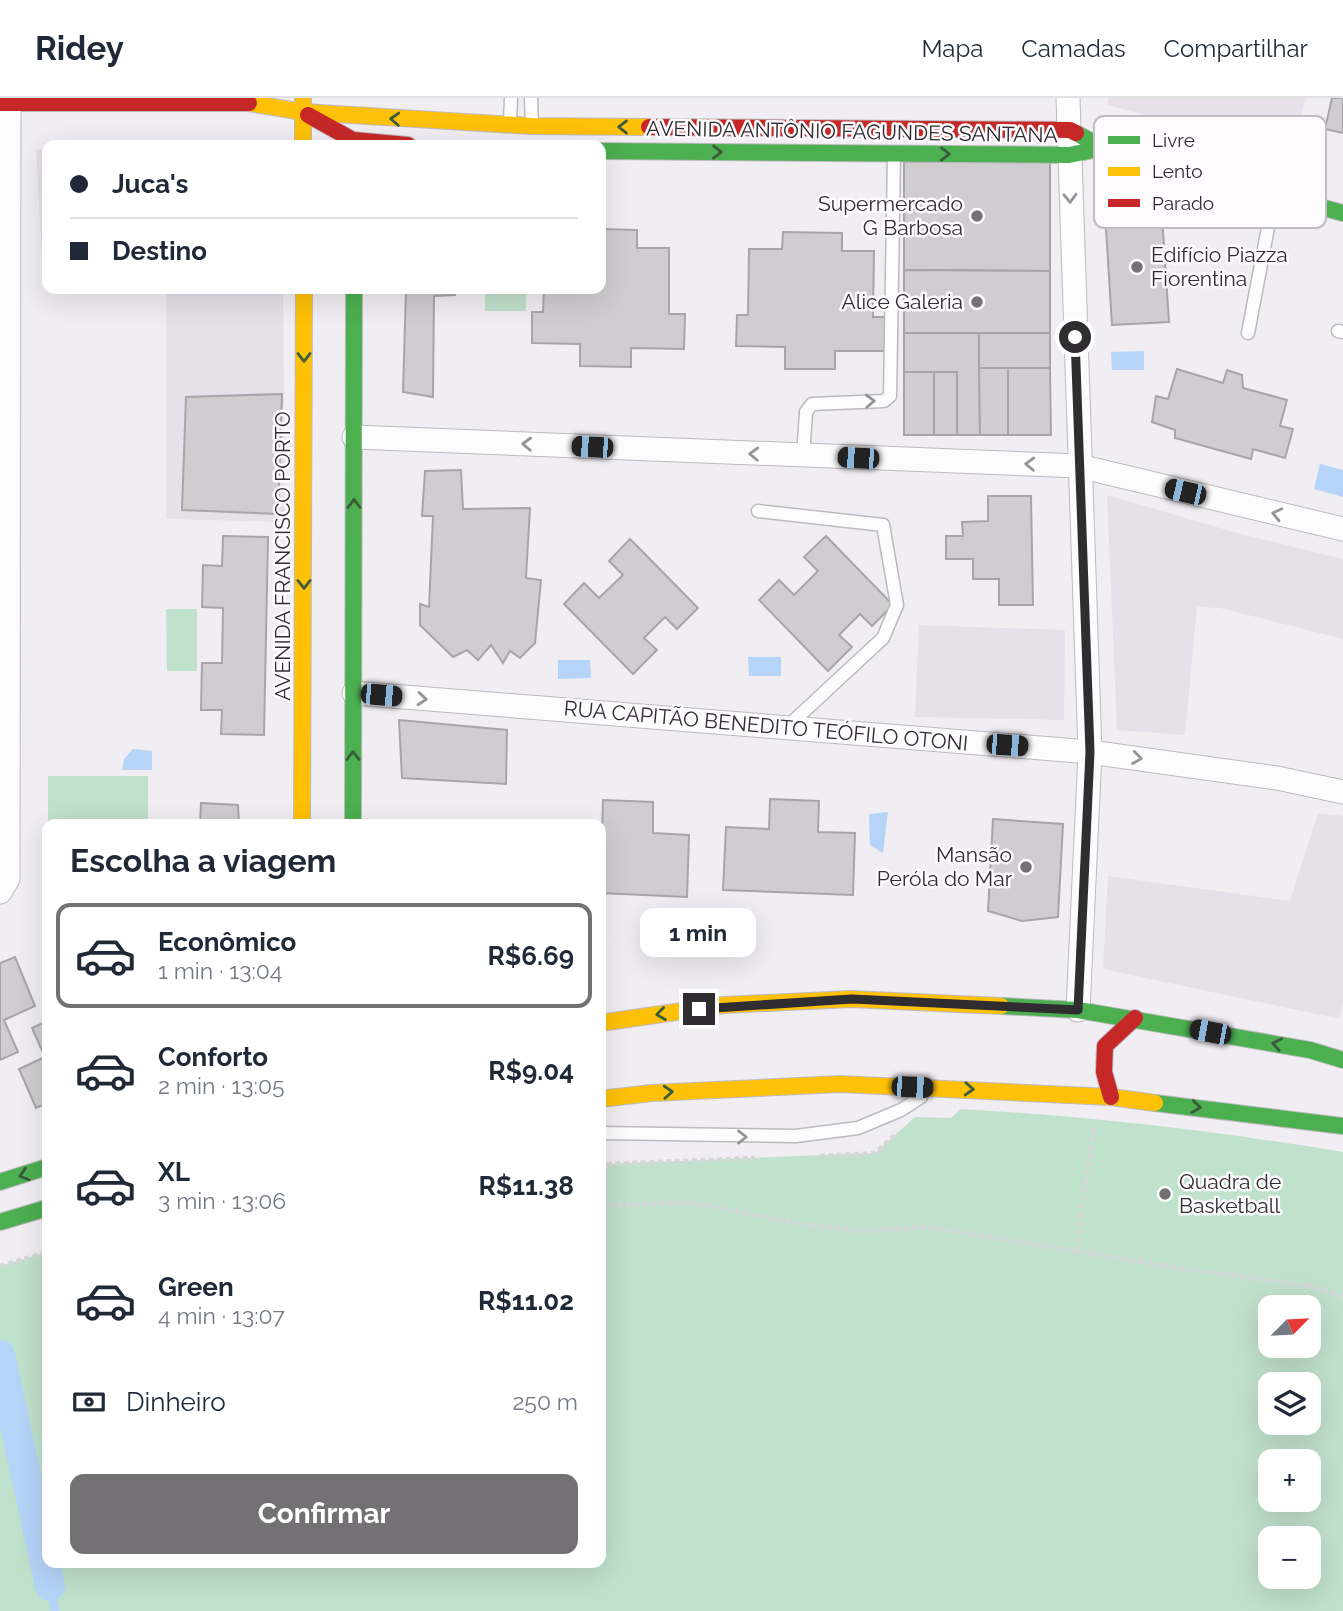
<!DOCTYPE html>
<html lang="pt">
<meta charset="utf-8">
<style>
body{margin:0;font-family:Raleway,sans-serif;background:#f2f2f3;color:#1f2937;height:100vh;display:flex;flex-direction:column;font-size:26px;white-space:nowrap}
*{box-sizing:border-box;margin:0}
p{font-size:23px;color:#747a83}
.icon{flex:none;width:38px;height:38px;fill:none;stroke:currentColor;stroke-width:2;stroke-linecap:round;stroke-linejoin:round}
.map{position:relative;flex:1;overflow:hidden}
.details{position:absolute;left:42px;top:721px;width:564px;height:749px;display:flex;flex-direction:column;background:#fff;border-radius:14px;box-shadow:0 7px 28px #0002}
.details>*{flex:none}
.banner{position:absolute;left:42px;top:42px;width:564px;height:154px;border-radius:14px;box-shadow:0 7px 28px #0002;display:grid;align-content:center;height:154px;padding:0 28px;background:#fff}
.needle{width:46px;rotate:66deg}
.controls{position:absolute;left:1258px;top:1197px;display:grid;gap:14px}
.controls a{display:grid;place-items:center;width:63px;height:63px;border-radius:14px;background:#fff;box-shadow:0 7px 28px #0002;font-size:35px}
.end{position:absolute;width:32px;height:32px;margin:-16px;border:9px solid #2f2d30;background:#fff;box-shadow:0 0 0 4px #fff}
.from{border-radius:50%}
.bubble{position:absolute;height:49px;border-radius:14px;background:#fff;box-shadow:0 7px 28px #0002;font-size:23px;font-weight:700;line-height:49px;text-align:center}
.car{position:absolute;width:21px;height:42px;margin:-21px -10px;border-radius:9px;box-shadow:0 0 5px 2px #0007;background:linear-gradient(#222 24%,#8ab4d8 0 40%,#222 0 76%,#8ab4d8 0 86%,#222 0)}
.banner b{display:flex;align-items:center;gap:24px;height:66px;font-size:26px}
.banner b+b{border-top:2px solid #e0e1e3}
.banner i{width:18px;height:18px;background:#1f2937}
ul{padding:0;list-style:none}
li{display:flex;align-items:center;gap:21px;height:105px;margin:0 14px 10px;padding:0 14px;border:4px solid transparent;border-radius:14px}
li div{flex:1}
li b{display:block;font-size:26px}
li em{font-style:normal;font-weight:700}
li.selected{border-color:#737174}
li>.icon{width:63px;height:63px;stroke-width:1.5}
h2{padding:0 28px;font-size:32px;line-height:84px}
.pay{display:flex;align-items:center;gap:18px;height:77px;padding:0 28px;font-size:26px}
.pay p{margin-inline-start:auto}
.cta{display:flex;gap:14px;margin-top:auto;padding:14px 28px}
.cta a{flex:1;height:80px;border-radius:14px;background:#737174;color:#fff;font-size:28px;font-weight:700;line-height:80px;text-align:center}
header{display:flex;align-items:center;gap:42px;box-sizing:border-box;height:98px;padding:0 35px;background:#fff;border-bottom:2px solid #e0e1e3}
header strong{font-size:33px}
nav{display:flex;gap:38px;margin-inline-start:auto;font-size:24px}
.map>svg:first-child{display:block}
.built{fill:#e5e0e9}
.green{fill:#c0e1cc;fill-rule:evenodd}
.water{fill:#b6d3f8}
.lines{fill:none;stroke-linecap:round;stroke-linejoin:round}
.stream{stroke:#b6d3f8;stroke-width:9}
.canal{stroke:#b6d3f8;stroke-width:30}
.building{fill:#cfcdd0;stroke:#a7a5a9;stroke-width:2}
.lane-casing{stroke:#bcbabe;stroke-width:15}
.street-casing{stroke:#bcbabe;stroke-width:25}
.fast-casing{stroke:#bcbabe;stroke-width:18}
.slow-casing{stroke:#bcbabe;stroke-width:18}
.jam-casing{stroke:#bcbabe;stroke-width:18}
.path{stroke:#d8d7d8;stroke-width:4.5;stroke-dasharray:5 3.5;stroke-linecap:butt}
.lane{stroke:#fdfcfd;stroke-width:12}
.street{stroke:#fdfcfd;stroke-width:23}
.fast{stroke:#4caf50;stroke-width:16}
.slow{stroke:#ffc107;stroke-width:16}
.jam{stroke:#c62828;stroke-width:16}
.oneway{stroke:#395a3b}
.oneway2{stroke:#969496}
.route{stroke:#2f2d30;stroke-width:9}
.poi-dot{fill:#737174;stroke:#fdfbfe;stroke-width:2.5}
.labels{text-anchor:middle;stroke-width:5;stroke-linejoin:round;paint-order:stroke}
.street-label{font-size:21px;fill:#2f2d30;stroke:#fdfbfe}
.poi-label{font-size:21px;fill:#2f2d30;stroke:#fdfbfe;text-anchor:end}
.key{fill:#fdfbfe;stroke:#bfbdc0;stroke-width:2}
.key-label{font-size:19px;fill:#2f2d30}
</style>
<header>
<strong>Ridey</strong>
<nav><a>Mapa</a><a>Camadas</a><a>Compartilhar</a></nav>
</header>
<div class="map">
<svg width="1343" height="1513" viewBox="0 0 1343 1513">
<rect width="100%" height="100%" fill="#f1eef3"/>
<!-- built -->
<g class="built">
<polygon points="1108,0 1305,0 1295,59 1108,7"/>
<polygon points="36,51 47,51 47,175 43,175"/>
<polygon points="166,191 283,191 285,424 166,421"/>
<polygon points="1107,397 1237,435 1343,461 1343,541 1220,510 1197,509 1185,637 1117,632"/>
<polygon points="919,527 1065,532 1064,622 915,619"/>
<polygon points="1318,715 1343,718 1343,906 1340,921 1103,871 1108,778 1290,803"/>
</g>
<!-- green -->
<g class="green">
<rect x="485" y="191" width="41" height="22"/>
<polygon points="166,511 197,511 197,573 167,573"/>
<rect x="48" y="678" width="100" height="48"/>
<path d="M960 1011C1089 1018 1216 1033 1343 1054V1513H0V1168L47 1154V1465H600V1062L604 1066 875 1055 915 1019 951 1020ZM1270 1209H1309V1248H1270ZM1309 1286V1325H1270V1286ZM1309 1363V1402H1270V1363ZM1309 1440V1479H1270V1440Z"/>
</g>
<!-- water -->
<g class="water">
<polygon points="1144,253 1144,272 1112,272 1111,254"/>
<polygon points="1320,366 1343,372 1343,399 1314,391"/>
<polygon points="748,559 781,559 781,578 749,578"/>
<polygon points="558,562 590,562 591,580 558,581"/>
<polygon points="133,651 152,653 152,672 122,672 124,661"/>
<polygon points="888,714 883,755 870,747 869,716"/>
</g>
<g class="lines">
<!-- stream -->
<polyline class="stream" points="50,1488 55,1513"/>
<!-- canal -->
<polyline class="canal" points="0,1257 50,1488"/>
</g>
<!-- building -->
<g class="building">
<polygon points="1332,0 1343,0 1343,35 1325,31"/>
<polygon points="904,64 1050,64 1050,173 904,172"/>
<polygon points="1111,91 1161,103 1169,224 1112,227 1105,115"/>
<polygon points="600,131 637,132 637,150 669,150 669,216 685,216 684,251 631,250 631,269 580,268 580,246 532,245 532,214 543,214 544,191 600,191"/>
<polygon points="783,134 842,135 842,153 874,153 873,219 889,219 889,253 835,253 835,271 785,271 785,249 736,248 737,217 748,217 749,151 782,151"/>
<polygon points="904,172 1050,173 1050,235 904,235"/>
<polygon points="406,191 455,191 455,197 434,198 433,299 403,294"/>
<polygon points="904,235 979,235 980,337 957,337 957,274 904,274"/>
<rect x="979" y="235" width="71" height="35"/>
<polygon points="979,270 1008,270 1008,337 980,337"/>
<polygon points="1008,270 1050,270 1051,337 1008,337"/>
<polygon points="1177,271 1223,285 1227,272 1242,277 1243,290 1287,302 1280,328 1293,331 1285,360 1253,351 1251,361 1175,340 1175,332 1152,324 1156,298 1168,301"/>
<rect x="904" y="274" width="30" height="63"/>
<rect x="934" y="274" width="23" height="63"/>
<polygon points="282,296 278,416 182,412 186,299"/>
<polygon points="461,372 463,411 530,410 526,480 541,482 535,545 520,560 510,553 503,565 491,547 478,562 467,552 453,559 420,527 420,506 429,509 433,418 422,418 425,373"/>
<polygon points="988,398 1031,398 1033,507 999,507 999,481 973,481 973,461 946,461 946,438 963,438 962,424 988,423"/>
<polygon points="223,438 268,439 264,637 221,636 222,612 201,612 202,565 222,565 223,510 202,509 203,467 222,468"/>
<polygon points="826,438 893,507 872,528 860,516 839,537 852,549 828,573 759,502 779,482 794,497 818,473 804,459"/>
<polygon points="630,441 698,510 677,531 665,519 644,540 657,552 633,576 564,506 584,485 599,500 623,477 609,463"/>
<polygon points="399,622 507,632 506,686 402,680"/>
<polygon points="770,701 819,703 818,734 855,735 853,797 723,792 726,729 769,731"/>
<polygon points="603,702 653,704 653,735 689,737 687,799 600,795 600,732 602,732"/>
<polygon points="201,705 238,707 239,726 200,726"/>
<polygon points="993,721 1063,726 1058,819 1022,823 988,813"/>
<polygon points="15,859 35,908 4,922 18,954 0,962 0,865"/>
<polygon points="47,923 47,1005 36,1010 19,971 45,959 32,930"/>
</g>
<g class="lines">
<defs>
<g id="lane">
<polyline points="531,0 532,28"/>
<polyline points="510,24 511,0"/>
<polyline points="1338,233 1343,234"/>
<polyline points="1248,235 1274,98"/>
<polyline points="803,358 806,314 812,306 884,303 890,298 894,57"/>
<polyline points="758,413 883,427 897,507 883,540 787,629"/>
<polyline points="600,1035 796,1038 858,1030 901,1012 921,999"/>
</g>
<g id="street">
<polyline points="1068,0 1090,654 1078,912"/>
<polyline points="354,339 1079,368 1343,431"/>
<polyline points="354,595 1090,654 1277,680 1343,694"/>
<polyline points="0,794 8,781 9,5"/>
</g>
<g id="fast">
<polyline points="1076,35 1103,50 1343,115"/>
<polyline points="600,53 1069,57 1103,50"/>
<polyline points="353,726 354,191"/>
<polyline points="1001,908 1078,912 1310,952 1343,962"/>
<polyline points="1155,1005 1343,1028"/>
<polyline points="0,1084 47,1069"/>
<polyline points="0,1124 47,1110"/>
</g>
<g id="slow">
<polyline points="303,0 303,47"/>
<polyline points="249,5 303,14 532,28 649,29"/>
<polyline points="302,726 304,191"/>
<polyline points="600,925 724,907 851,901 1001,908"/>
<polyline points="600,1001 652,995 840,986 1111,999 1155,1005"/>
</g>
<g id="jam">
<polyline points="0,5 249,5"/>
<polyline points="308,17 353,42 408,47"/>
<polyline points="649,29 1070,32 1076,35"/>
<polyline points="1111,999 1104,974 1105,948 1135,920"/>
</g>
</defs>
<!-- lane casing -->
<use href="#lane" class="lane-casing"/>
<!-- street casing -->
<use href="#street" class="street-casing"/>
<!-- fast casing -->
<use href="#fast" class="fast-casing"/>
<!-- slow casing -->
<use href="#slow" class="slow-casing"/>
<!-- jam casing -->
<use href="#jam" class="jam-casing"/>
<!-- path -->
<g class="path">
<polyline points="820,1058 875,1055 895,1037"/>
<polyline points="600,1062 604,1066 755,1060"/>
<polyline points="600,1107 693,1105 805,1127 862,1133 927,1129 1191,1172 1311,1188 1343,1199"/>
<polyline points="1076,1153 1094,1027"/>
<polyline points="0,1168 47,1154"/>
</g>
<!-- lane -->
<use href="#lane" class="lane"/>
<!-- street -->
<use href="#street" class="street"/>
<!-- fast -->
<use href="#fast" class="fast"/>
<!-- slow -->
<use href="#slow" class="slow"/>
<!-- jam -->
<use href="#jam" class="jam"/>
</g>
<!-- one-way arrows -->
<defs><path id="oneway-chevron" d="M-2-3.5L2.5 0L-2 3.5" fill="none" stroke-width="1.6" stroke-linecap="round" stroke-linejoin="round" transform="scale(1.75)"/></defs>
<g class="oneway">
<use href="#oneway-chevron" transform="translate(395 21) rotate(-177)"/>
<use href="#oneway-chevron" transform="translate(623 29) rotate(-180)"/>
<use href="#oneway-chevron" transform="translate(717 54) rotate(1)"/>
<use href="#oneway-chevron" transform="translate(945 56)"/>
<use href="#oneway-chevron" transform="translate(304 259) rotate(90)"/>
<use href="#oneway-chevron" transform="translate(354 406) rotate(-90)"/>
<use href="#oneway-chevron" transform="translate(304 486) rotate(90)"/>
<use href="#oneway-chevron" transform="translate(353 658) rotate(-90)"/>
<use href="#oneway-chevron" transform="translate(661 916) rotate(172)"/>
<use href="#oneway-chevron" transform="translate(1277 946) rotate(-169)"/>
<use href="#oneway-chevron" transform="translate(969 991) rotate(3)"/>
<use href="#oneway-chevron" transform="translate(668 994) rotate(-3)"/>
<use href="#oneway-chevron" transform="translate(1196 1009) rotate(7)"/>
<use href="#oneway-chevron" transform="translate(24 1077) rotate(162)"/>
</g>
<g class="oneway2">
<use href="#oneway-chevron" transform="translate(1070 100) rotate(88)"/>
<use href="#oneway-chevron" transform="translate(870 303) rotate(-2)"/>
<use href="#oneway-chevron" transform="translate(527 346) rotate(-178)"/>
<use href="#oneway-chevron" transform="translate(754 356) rotate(-178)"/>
<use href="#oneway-chevron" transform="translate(1030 366) rotate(-178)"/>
<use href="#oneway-chevron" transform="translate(1277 416) rotate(-167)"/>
<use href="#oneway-chevron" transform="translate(422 601) rotate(5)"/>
<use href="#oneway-chevron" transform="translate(1137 660) rotate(8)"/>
<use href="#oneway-chevron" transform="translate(742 1039)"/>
</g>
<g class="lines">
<!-- route -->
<polyline class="route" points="699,911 852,901 1078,912 1090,654 1075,239"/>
</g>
<!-- markers -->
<g class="poi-dot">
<circle cx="977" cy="118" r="7"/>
<circle cx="1137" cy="169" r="7"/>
<circle cx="977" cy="204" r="7"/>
<circle cx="1026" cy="769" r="7"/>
<circle cx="1165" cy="1096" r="7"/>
</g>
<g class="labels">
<!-- street labels -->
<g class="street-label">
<text transform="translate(852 34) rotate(1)" y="7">AVENIDA ANTÔNIO FAGUNDES SANTANA</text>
<text transform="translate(283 458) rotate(-90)" y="7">AVENIDA FRANCISCO PORTO</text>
<text transform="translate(766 628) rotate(5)" y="7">RUA CAPITÃO BENEDITO TEÓFILO OTONI</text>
</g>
<!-- poi labels -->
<g class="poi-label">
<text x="963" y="113">Supermercado<tspan x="963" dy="24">G Barbosa</tspan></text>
<text x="1151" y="164" text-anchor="start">Edifício Piazza<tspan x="1151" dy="24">Fiorentina</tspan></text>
<text x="963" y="211">Alice Galeria</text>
<text x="1012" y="764">Mansão<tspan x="1012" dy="24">Peróla do Mar</tspan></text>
<text x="1179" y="1091" text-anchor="start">Quadra de<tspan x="1179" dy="24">Basketball</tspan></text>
</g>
</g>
<!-- legend -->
<rect x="1094" y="18" width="232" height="112" rx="10" class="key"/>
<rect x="1108" y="38" width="32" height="8" fill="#4caf50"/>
<rect x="1108" y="69" width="32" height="9" fill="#ffc107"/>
<rect x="1108" y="101" width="32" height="8" fill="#c62828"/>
<g class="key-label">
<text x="1152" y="49">Livre</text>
<text x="1152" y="80">Lento</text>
<text x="1152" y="112">Parado</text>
</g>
</svg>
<div class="controls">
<a><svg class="needle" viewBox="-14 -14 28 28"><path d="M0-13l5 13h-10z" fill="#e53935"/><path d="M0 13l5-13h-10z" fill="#747a83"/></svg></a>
<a><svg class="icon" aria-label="layers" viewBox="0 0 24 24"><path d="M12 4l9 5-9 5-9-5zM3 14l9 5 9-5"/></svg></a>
<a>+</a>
<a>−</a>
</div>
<i class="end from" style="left:1075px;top:239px"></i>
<i class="end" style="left:699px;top:911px"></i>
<div class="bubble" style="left:640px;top:810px;width:116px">1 min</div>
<i class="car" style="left:592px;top:349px;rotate:273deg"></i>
<i class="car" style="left:858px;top:360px;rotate:273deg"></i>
<i class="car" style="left:1185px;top:394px;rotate:283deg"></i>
<i class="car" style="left:381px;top:597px;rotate:95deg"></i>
<i class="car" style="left:1007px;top:647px;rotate:94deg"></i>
<i class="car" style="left:1210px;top:934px;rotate:281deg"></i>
<i class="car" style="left:912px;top:989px;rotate:92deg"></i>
<div class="banner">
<b><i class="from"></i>Juca's</b>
<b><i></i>Destino</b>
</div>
<section class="details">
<h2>Escolha a viagem</h2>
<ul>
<li class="selected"><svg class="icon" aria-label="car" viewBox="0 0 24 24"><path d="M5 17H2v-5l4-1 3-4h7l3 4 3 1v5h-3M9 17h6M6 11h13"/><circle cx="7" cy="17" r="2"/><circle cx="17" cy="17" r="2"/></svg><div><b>Econômico</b><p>1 min · 13:04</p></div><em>R$6.69</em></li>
<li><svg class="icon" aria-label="car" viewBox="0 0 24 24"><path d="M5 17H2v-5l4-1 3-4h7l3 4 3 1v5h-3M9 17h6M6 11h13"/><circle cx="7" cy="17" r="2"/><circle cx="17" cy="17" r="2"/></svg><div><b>Conforto</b><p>2 min · 13:05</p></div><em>R$9.04</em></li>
<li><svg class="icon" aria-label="car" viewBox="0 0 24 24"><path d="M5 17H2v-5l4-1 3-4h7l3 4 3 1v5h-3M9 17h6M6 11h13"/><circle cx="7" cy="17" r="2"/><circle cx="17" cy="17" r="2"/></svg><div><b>XL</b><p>3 min · 13:06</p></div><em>R$11.38</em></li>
<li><svg class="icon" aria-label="car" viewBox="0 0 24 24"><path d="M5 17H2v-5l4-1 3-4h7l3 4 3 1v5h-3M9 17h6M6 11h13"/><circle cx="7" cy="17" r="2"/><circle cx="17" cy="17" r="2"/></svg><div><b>Green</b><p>4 min · 13:07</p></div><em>R$11.02</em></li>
</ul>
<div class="pay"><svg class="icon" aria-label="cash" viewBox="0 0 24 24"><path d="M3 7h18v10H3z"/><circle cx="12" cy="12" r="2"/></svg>Dinheiro<p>250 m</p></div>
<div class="cta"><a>Confirmar</a></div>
</section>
</div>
